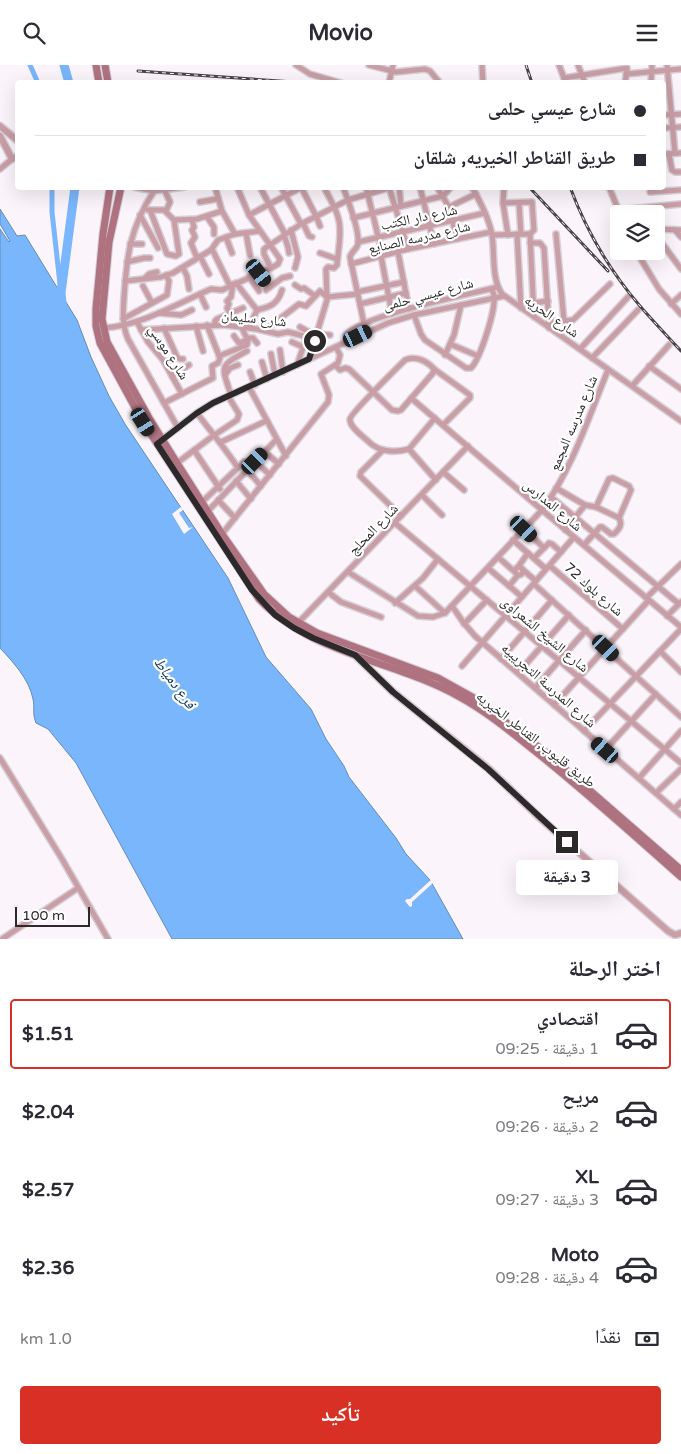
<!DOCTYPE html>
<html lang="ar">
<meta charset="utf-8">
<style>
body{margin:0;font-family:"Varela Round","Noto Naskh Arabic",sans-serif;background:#f7f7f7;color:#2b2b33;direction:rtl;height:100vh;display:flex;flex-direction:column;font-size:19px;white-space:nowrap}
*{box-sizing:border-box;margin:0}
p{font-size:16px;color:#7c7c81}
.icon{flex:none;width:28px;height:28px;fill:none;stroke:currentColor;stroke-width:2;stroke-linecap:round;stroke-linejoin:round}
.map{position:relative;height:874px;overflow:hidden;direction:ltr}
.sheet{display:flex;flex-direction:column;background:#fff;flex:1}
.sheet>*{flex:none}
.guide{position:absolute;left:15px;top:15px;width:651px;height:110px;border-radius:5px;box-shadow:0 5px 20px #0002;direction:rtl;display:grid;align-content:center;height:110px;padding:0 20px;background:#fff}
.fabs{position:absolute;left:610px;top:140px;display:grid;gap:10px}
.fabs a{display:grid;place-items:center;width:55px;height:55px;border-radius:5px;background:#fff;box-shadow:0 5px 20px #0002;font-size:25px}
.scale{position:absolute;left:15px;bottom:12px;width:75px;box-sizing:border-box;padding-left:5px;border:2px solid #2c292b;border-top:0;font-size:14px;line-height:18px;white-space:nowrap;color:#2c292b;-webkit-text-stroke:4px #fff;paint-order:stroke}
.end{position:absolute;width:22px;height:22px;margin:-11px;border:6px solid #2c292b;background:#fff;box-shadow:0 0 0 2px #fff}
.from{border-radius:50%}
.bubble{position:absolute;height:35px;border-radius:5px;background:#fff;box-shadow:0 5px 20px #0002;font-size:16px;font-weight:700;line-height:35px;text-align:center;direction:rtl}
.car{position:absolute;width:15px;height:30px;margin:-15px -8px;border-radius:6px;box-shadow:0 0 4px 1px #0007;background:linear-gradient(#222 24%,#8ab4d8 0 40%,#222 0 76%,#8ab4d8 0 86%,#222 0)}
.guide b{display:flex;align-items:center;gap:18px;height:48px;font-size:19px}
.guide b+b{border-top:1px solid #e1e1e2}
.guide i{width:12px;height:12px;background:#2b2b33}
ul{padding:0;list-style:none}
li{display:flex;align-items:center;gap:15px;height:70px;margin:0 10px 8px;padding:0 10px;border:2px solid transparent;border-radius:5px}
li div{flex:1}
li b{display:block;font-size:19px}
li em{font-style:normal;font-weight:700}
li.current{border-color:#d93025}
li>.icon{width:45px;height:45px;stroke-width:1.5}
h2{padding:0 20px;font-size:22px;line-height:60px}
.pay{display:flex;align-items:center;gap:12px;height:55px;padding:0 20px;font-size:19px}
.pay p{margin-inline-start:auto}
.action{display:flex;gap:10px;margin-top:auto;padding:10px 20px}
.action a{flex:1;height:58px;border-radius:5px;background:#d93025;color:#fff;font-size:20px;font-weight:700;line-height:58px;text-align:center}
header{display:flex;justify-content:space-between;align-items:center;height:65px;padding:0 20px;background:#fff;font-size:22px;font-weight:700}
.map>svg:first-child{display:block}
.water{fill:#7ab6fb;stroke:#638cbd}
.pier{fill:#fbf4fb}
.lines{fill:none;stroke-linecap:round;stroke-linejoin:round}
.canal{stroke:#7ab6fb;stroke-width:5}
.river{stroke:#7ab6fb;stroke-width:9}
.minor-casing{stroke:#d6cfd6;stroke-width:8}
.tertiary-casing{stroke:#d6cfd6;stroke-width:9}
.secondary-casing{stroke:#d6cfd6;stroke-width:9}
.minor{stroke:#c99ea6;stroke-width:5}
.tertiary{stroke:#c99ea6;stroke-width:6}
.secondary{stroke:#af7280;stroke-width:7}
.rail-casing{stroke:#494548;stroke-width:3}
.rail{stroke:#fff;stroke-width:1;stroke-dasharray:4;stroke-linecap:butt}
.route{stroke:#2c292b;stroke-width:6}
.labels{text-anchor:middle;stroke-width:4.5;stroke-linejoin:round;paint-order:stroke}
.street-label{font-size:14px;fill:#2c292b;stroke:#fff}
.water-label{font-size:15px;font-style:italic;fill:#0d3863;stroke:#fff}
</style>
<header><svg class="icon" aria-label="menu" viewBox="0 0 24 24"><path d="M4 6h16M4 12h16M4 18h16"/></svg>Movio<svg class="icon" aria-label="search" viewBox="0 0 24 24"><circle cx="10" cy="10" r="6"/><path d="M15 15l6 6"/></svg></header>
<div class="map">
<svg width="681" height="874" viewBox="0 0 681 874">
<rect width="100%" height="100%" fill="#fbf4fb"/>
<!-- water -->
<path class="water" d="M0 144 17 171 25 170 77 255 91 292 109 331 125 359 228 513 266 592 311 644 326 674 344 701 349 712 396 773 406 789 430 815 463 874H172L76 698 48 664 36 658C32 648 35 643 33 634 29 614 13 597 0 583V164L9 177 10 176 0 159Z"/>
<!-- pier -->
<g class="pier">
<polygon points="181,442 183,445 179,448 189,463 193,462 184,469 172,449"/>
<polygon points="432,814 434,817 412,837 412,841 410,842 405,836 407,834 410,834"/>
</g>
<g class="lines">
<!-- canal -->
<g class="canal">
<polyline points="30,0 38,18"/>
<polyline points="52,122 52,147 61,228"/>
</g>
<!-- river -->
<g class="river">
<polyline points="64,0 69,18"/>
<polyline points="62,238 61,228 75,122"/>
</g>
<defs>
<g id="minor">
<polyline points="296,0 310,9 341,18"/>
<polyline points="369,0 396,7 425,4 430,6 440,18"/>
<polyline points="482,0 483,18"/>
<polyline points="559,0 566,18"/>
<polyline points="578,0 585,18"/>
<polyline points="667,0 675,88"/>
<polyline points="626,9 681,4"/>
<polyline points="564,13 627,3"/>
<polyline points="389,18 393,0"/>
<polyline points="625,18 627,5"/>
<polyline points="651,18 652,0"/>
<polyline points="664,50 681,49"/>
<polyline points="664,63 681,62"/>
<polyline points="664,89 681,88"/>
<polyline points="669,89 672,105 675,107 681,107"/>
<polyline points="0,104 12,94"/>
<polyline points="134,122 154,126 184,122"/>
<polyline points="215,122 222,146 235,169"/>
<polyline points="237,122 249,150 280,194 278,199 271,203"/>
<polyline points="260,122 285,169"/>
<polyline points="281,122 301,159"/>
<polyline points="301,122 316,151"/>
<path d="M343 122C348 135 360 166 358 179 357 184 351 187 350 192L364 259"/>
<polyline points="366,122 383,191"/>
<polyline points="389,122 408,184"/>
<polyline points="399,122 401,141"/>
<polyline points="420,122 434,179"/>
<polyline points="437,122 449,142 457,174"/>
<path d="M472 122C480 137 489 153 492 170 495 188 491 213 502 229L681 356"/>
<polyline points="504,122 503,138 508,170"/>
<polyline points="609,122 620,149"/>
<path d="M154 126C130 163 127 189 124 232 123 247 122 260 128 274L178 363"/>
<polyline points="165,126 170,137 166,146"/>
<polyline points="650,127 681,125"/>
<polyline points="200,137 217,134"/>
<polyline points="503,138 532,137 534,165 530,169"/>
<polyline points="519,138 521,169"/>
<polyline points="449,142 476,129"/>
<polyline points="148,145 164,145 174,155 197,154 222,146"/>
<polyline points="150,145 167,189 176,191 179,189 174,155"/>
<polyline points="619,145 681,139"/>
<polyline points="140,150 158,183"/>
<polyline points="249,150 302,122"/>
<polyline points="316,151 320,161"/>
<polyline points="207,152 214,162 214,169"/>
<polyline points="353,153 443,131 451,122"/>
<polyline points="192,155 194,162 192,165 195,172 191,178 197,193"/>
<polyline points="303,158 309,171 312,172"/>
<polyline points="656,164 681,165"/>
<polyline points="291,165 298,192 295,203"/>
<polyline points="675,165 681,172"/>
<polyline points="246,168 250,190"/>
<polyline points="517,169 521,243"/>
<polyline points="530,169 534,252"/>
<polyline points="556,169 564,256"/>
<polyline points="284,170 288,182 289,188"/>
<polyline points="492,170 530,169"/>
<polyline points="656,170 681,204"/>
<polyline points="226,172 232,188"/>
<polyline points="358,177 485,148"/>
<polyline points="530,178 540,178 544,183 549,263"/>
<polyline points="130,179 142,179"/>
<polyline points="212,184 230,221"/>
<polyline points="636,186 659,224 681,249"/>
<polyline points="398,187 409,244"/>
<polyline points="320,188 337,194"/>
<polyline points="200,191 209,209"/>
<polyline points="381,191 392,249"/>
<polyline points="127,197 144,193 150,193"/>
<polyline points="351,199 408,184 491,167"/>
<polyline points="183,203 187,211 189,224"/>
<polyline points="259,208 270,222"/>
<polyline points="249,212 259,226"/>
<polyline points="145,213 149,209 157,207"/>
<polyline points="125,216 161,212 173,208 211,185 218,175 235,169 260,166"/>
<polyline points="236,218 257,245 249,262"/>
<polyline points="295,220 301,224 304,223 315,231"/>
<polyline points="143,221 152,238"/>
<polyline points="266,225 282,213 290,211"/>
<polyline points="357,227 404,217"/>
<polyline points="200,229 206,242"/>
<polyline points="533,238 548,236"/>
<polyline points="360,239 406,228"/>
<polyline points="671,239 681,230"/>
<path d="M257 245C270 242 278 239 282 225"/>
<polyline points="159,248 181,250 192,245"/>
<polyline points="230,248 227,243 229,239 227,236 231,232 233,219"/>
<path d="M414 250 421 269 425 275 466 303H471C480 294 496 245 494 231 494 228 493 227 491 224"/>
<polyline points="123,254 167,230 169,216 166,210"/>
<polyline points="137,257 148,277 163,295 182,329"/>
<polyline points="549,257 573,255 610,219"/>
<polyline points="215,260 215,256 217,254 243,243"/>
<polyline points="196,261 203,286"/>
<polyline points="300,262 316,271"/>
<path d="M103 263C141 261 176 239 211 224L222 225 271 203 264 189V184L301 159 348 135 392 122"/>
<polyline points="164,263 177,292 180,294 183,294"/>
<polyline points="141,265 224,260 257,264 278,269 288,267 304,271 306,274 297,300"/>
<polyline points="265,265 299,239 306,241 320,226 327,232 358,229"/>
<polyline points="317,269 330,270"/>
<polyline points="234,271 239,278 247,275"/>
<polyline points="247,273 253,273 257,278"/>
<polyline points="292,277 303,282"/>
<path d="M347 277 346 270C360 251 470 229 498 222"/>
<polyline points="450,279 478,291"/>
<polyline points="580,284 628,232"/>
<polyline points="280,285 283,307"/>
<polyline points="271,289 275,310"/>
<polyline points="445,290 454,270 461,240"/>
<polyline points="219,291 247,280 248,276 241,261"/>
<polyline points="592,293 638,245"/>
<path d="M309 294 327 235 326 204 328 202 334 203 337 200C338 186 342 169 339 156 337 144 329 133 324 122"/>
<polyline points="262,297 267,314"/>
<polyline points="165,298 177,292"/>
<path d="M335 300 340 305 345 303 349 304 392 345 398 346 401 345 433 308 434 304C427 296 415 290 405 295 398 302 351 348 350 354 349 362 364 372 369 377 379 387 395 388 409 384L435 353"/>
<polyline points="649,301 681,324"/>
<polyline points="434,304 470,330 470,333 443,360"/>
<polyline points="250,307 255,320"/>
<polyline points="225,310 230,303 238,300"/>
<polyline points="172,311 189,300"/>
<polyline points="632,321 669,280"/>
<polyline points="249,322 286,391"/>
<path d="M231 330C221 300 219 301 247 286"/>
<polyline points="411,333 542,445 681,562"/>
<polyline points="164,338 213,313 212,301 218,298 220,293 207,260"/>
<path d="M197 348C211 367 225 383 238 403"/>
<polyline points="160,376 197,348 213,338 388,258 414,250 504,231"/>
<polyline points="221,377 266,356"/>
<polyline points="409,384 436,415"/>
<polyline points="194,385 220,424"/>
<polyline points="383,385 361,407 360,411 401,451"/>
<polyline points="265,387 279,399"/>
<polyline points="177,398 213,371 237,355 239,349 228,331"/>
<polyline points="247,405 261,421"/>
<polyline points="443,407 464,425"/>
<polyline points="236,416 251,434"/>
<path d="M556 423 585 440 596 442 619 453C623 460 619 464 614 469H611L602 462H600L584 480"/>
<polyline points="422,430 442,450"/>
<polyline points="551,432 679,539"/>
<polyline points="218,435 235,453"/>
<polyline points="202,437 244,397 255,396 270,410"/>
<polyline points="596,442 609,414 613,413 629,421 631,425 619,453"/>
<polyline points="208,446 276,375"/>
<polyline points="395,458 681,698"/>
<polyline points="524,464 544,483"/>
<polyline points="565,465 585,440"/>
<polyline points="222,469 328,337 329,330 321,309 338,298 340,290 336,282"/>
<polyline points="513,475 546,504"/>
<polyline points="498,492 515,507"/>
<polyline points="534,493 549,478 552,479 561,487"/>
<polyline points="550,501 623,564"/>
<polyline points="518,502 528,488"/>
<circle cx="519" cy="506" r="4"/>
<polyline points="488,503 522,532"/>
<polyline points="522,504 536,516"/>
<path d="M348 507 418 551 433 552 445 548 542 445C572 405 589 351 608 305"/>
<polyline points="534,519 681,652"/>
<polyline points="415,521 445,548"/>
<polyline points="509,521 518,510"/>
<polyline points="328,527 341,537 381,552"/>
<polyline points="646,533 681,499"/>
<polyline points="395,538 423,513 438,494"/>
<polyline points="452,541 463,557 475,571 681,750"/>
<polyline points="667,551 681,537"/>
<polyline points="297,559 468,381"/>
<polyline points="464,559 487,535"/>
<polyline points="660,586 681,607"/>
<polyline points="501,594 552,535"/>
<polyline points="462,601 574,472"/>
<polyline points="518,608 569,550"/>
<polyline points="535,623 586,565"/>
<polyline points="554,640 649,535"/>
<polyline points="584,666 681,564"/>
<polyline points="605,685 656,629"/>
<polyline points="0,693 62,794 108,874"/>
<polyline points="639,713 681,666"/>
<polyline points="656,728 681,704"/>
<polyline points="674,744 681,737"/>
<polyline points="2,874 78,823"/>
</g>
<g id="tertiary">
<polyline points="0,61 18,76"/>
<polyline points="0,71 12,94 18,91"/>
<polyline points="356,591 393,627 489,704 540,753 668,866 675,870 681,868"/>
</g>
<g id="secondary">
<polyline points="96,0 99,18"/>
<polyline points="105,0 108,18"/>
<path d="M110 122 103 169 96 244V261L100 278 143 357 259 534C312 590 394 595 458 631 486 646 510 666 535 686 585 726 633 769 681 812"/>
<polyline points="121,122 109,177 102,254 107,277 149,353 177,398 222,469 264,529 289,552 317,568 438,613 474,633 549,690 681,805"/>
</g>
</defs>
<!-- minor casing -->
<use href="#minor" class="minor-casing"/>
<!-- tertiary casing -->
<use href="#tertiary" class="tertiary-casing"/>
<!-- secondary casing -->
<use href="#secondary" class="secondary-casing"/>
<!-- minor -->
<use href="#minor" class="minor"/>
<!-- tertiary -->
<use href="#tertiary" class="tertiary"/>
<!-- secondary -->
<use href="#secondary" class="secondary"/>
<defs>
<g id="rail">
<polyline points="526,0 532,18"/>
<polyline points="138,6 308,18"/>
<polyline points="529,122 608,206"/>
<path d="M570 122C586 165 610 206 640 241 653 256 667 271 681 286"/>
</g>
</defs>
<!-- rail casing -->
<use href="#rail" class="rail-casing"/>
<!-- rail -->
<use href="#rail" class="rail"/>
</g>
<g class="lines">
<!-- route -->
<polyline class="route" points="315,276 309,294 213,338 197,348 157,379 252,525 275,550 294,563 313,573 355,590 393,627 488,704 567,777"/>
</g>
<g class="labels">
<!-- street labels -->
<g class="street-label">
<text transform="translate(419 152) rotate(-12)" y="5">شارع دار الكتب</text>
<text transform="translate(419 172) rotate(-13)" y="5">شارع مدرسه الصنايع</text>
<text transform="translate(428 229) rotate(-15)" y="5">شارع عيسي حلمى</text>
<text transform="translate(552 251) rotate(35)" y="5">شارع الحريه</text>
<text transform="translate(254 253) rotate(6)" y="5">شارع سليمان</text>
<text transform="translate(169 287) rotate(57)" y="5">شارع موسي</text>
<text transform="translate(573 358) rotate(-67)" y="5">شارع مدرسه المجمع</text>
<text transform="translate(553 440) rotate(40)" y="5">شارع المدارس</text>
<text transform="translate(373 464) rotate(-46)" y="5">شارع المحلج</text>
<text transform="translate(594 524) rotate(41)" y="5">شارع بلوك 72</text>
<text transform="translate(545 569) rotate(40)" y="5">شارع الشيخ الشعراوى</text>
<text transform="translate(549 620) rotate(41)" y="5">شارع المدرسة التجريبيه</text>
<text transform="translate(536 674) rotate(38)" y="5">طريق قليوب, القناطر الخيريه</text>
</g>
<!-- water labels -->
<g class="water-label">
<text transform="translate(175 618) rotate(54)" y="5">فرع دمياط</text>
</g>
</g>
</svg>
<div class="fabs">
<a><svg class="icon" aria-label="layers" viewBox="0 0 24 24"><path d="M12 4l9 5-9 5-9-5zM3 14l9 5 9-5"/></svg></a>
</div>
<div class="scale">100 m</div>
<i class="end from" style="left:315px;top:276px"></i>
<i class="end" style="left:567px;top:777px"></i>
<div class="bubble" style="left:516px;top:795px;width:102px">3 دقيقة</div>
<i class="car" style="left:259px;top:208px;rotate:142deg"></i>
<i class="car" style="left:358px;top:271px;rotate:64deg"></i>
<i class="car" style="left:143px;top:357px;rotate:148deg"></i>
<i class="car" style="left:255px;top:396px;rotate:44deg"></i>
<i class="car" style="left:524px;top:464px;rotate:133deg"></i>
<i class="car" style="left:606px;top:583px;rotate:134deg"></i>
<i class="car" style="left:605px;top:685px;rotate:311deg"></i>
<div class="guide">
<b><i class="from"></i>شارع عيسي حلمى</b>
<b><i></i>طريق القناطر الخيريه, شلقان</b>
</div>
</div>
<section class="sheet">
<h2>اختر الرحلة</h2>
<ul>
<li class="current"><svg class="icon" aria-label="car" viewBox="0 0 24 24"><path d="M5 17H2v-5l4-1 3-4h7l3 4 3 1v5h-3M9 17h6M6 11h13"/><circle cx="7" cy="17" r="2"/><circle cx="17" cy="17" r="2"/></svg><div><b>اقتصادي</b><p>1 دقيقة · 09:25</p></div><em>$1.51</em></li>
<li><svg class="icon" aria-label="car" viewBox="0 0 24 24"><path d="M5 17H2v-5l4-1 3-4h7l3 4 3 1v5h-3M9 17h6M6 11h13"/><circle cx="7" cy="17" r="2"/><circle cx="17" cy="17" r="2"/></svg><div><b>مريح</b><p>2 دقيقة · 09:26</p></div><em>$2.04</em></li>
<li><svg class="icon" aria-label="car" viewBox="0 0 24 24"><path d="M5 17H2v-5l4-1 3-4h7l3 4 3 1v5h-3M9 17h6M6 11h13"/><circle cx="7" cy="17" r="2"/><circle cx="17" cy="17" r="2"/></svg><div><b>XL</b><p>3 دقيقة · 09:27</p></div><em>$2.57</em></li>
<li><svg class="icon" aria-label="car" viewBox="0 0 24 24"><path d="M5 17H2v-5l4-1 3-4h7l3 4 3 1v5h-3M9 17h6M6 11h13"/><circle cx="7" cy="17" r="2"/><circle cx="17" cy="17" r="2"/></svg><div><b>Moto</b><p>4 دقيقة · 09:28</p></div><em>$2.36</em></li>
</ul>
<div class="pay"><svg class="icon" aria-label="cash" viewBox="0 0 24 24"><path d="M3 7h18v10H3z"/><circle cx="12" cy="12" r="2"/></svg>نقدًا<p>1.0 km</p></div>
<div class="action"><a>تأكيد</a></div>
</section>
